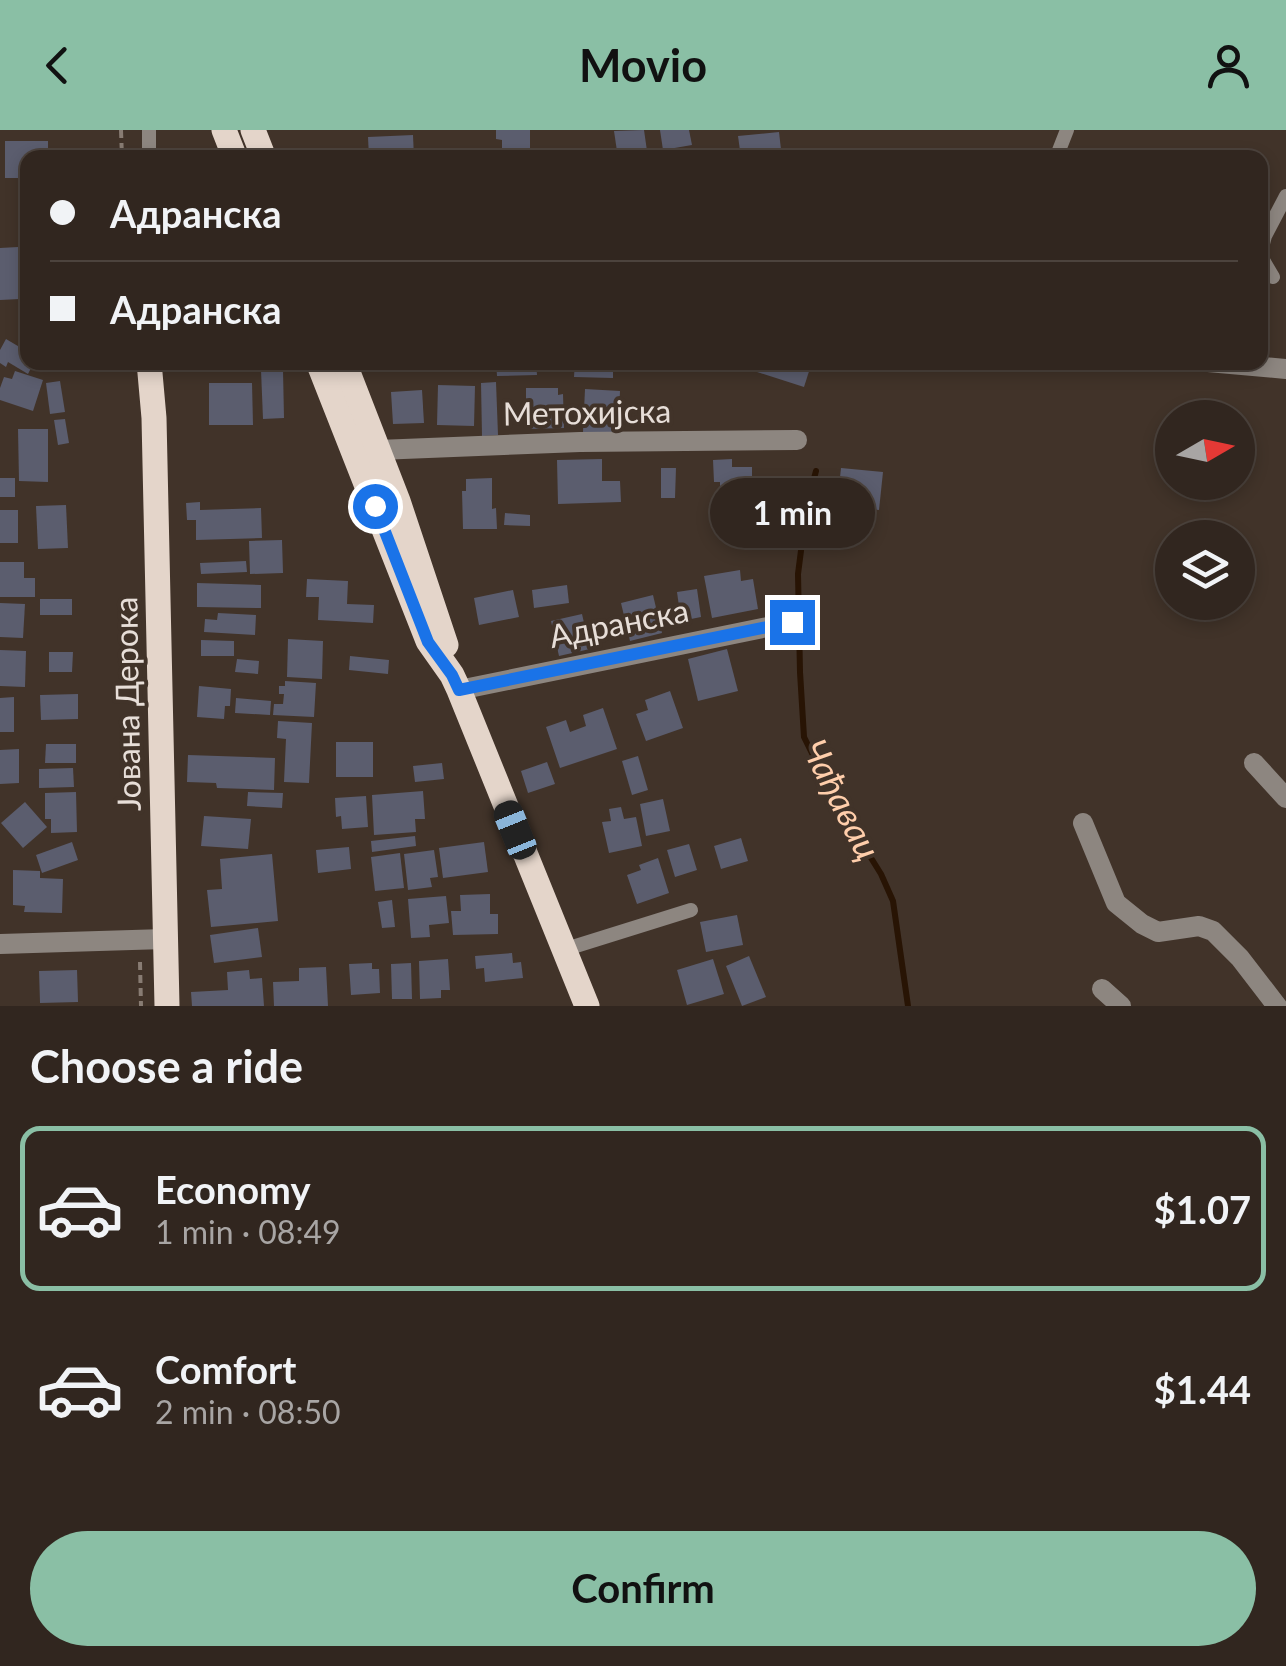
<!DOCTYPE html>
<meta charset="utf-8">
<style>
body{margin:0;font-family:Lato,sans-serif;background:#392e28;color:#f1f3f6;height:100vh;display:flex;flex-direction:column;font-size:38px;white-space:nowrap}
*{box-sizing:border-box;margin:0}
p{font-size:32px;color:#a8a5a4}
.icon{flex:none;width:55px;height:55px;fill:none;stroke:currentColor;stroke-width:2;stroke-linecap:round;stroke-linejoin:round}
.map{position:relative;height:876px;overflow:hidden}
.details{display:flex;flex-direction:column;background:#31261f;flex:1}
.details>*{flex:none}
.hud{position:absolute;left:20px;top:20px;width:1248px;height:220px;border-radius:20px;box-shadow:0 5px 15px #0003,0 0 0 2px #4c433d;display:grid;align-content:center;height:220px;padding:0 30px;background:#31261f}
.needle{width:65px;rotate:81deg}
.controls{position:absolute;left:1155px;top:270px;display:grid;gap:20px}
.controls a{display:grid;place-items:center;width:100px;height:100px;border-radius:50%;background:#31261f;box-shadow:0 5px 15px #0003,0 0 0 2px #4c433d;font-size:50px}
.end{position:absolute;width:45px;height:45px;margin:-22px;border:12px solid #1a73e8;background:#fff;box-shadow:0 0 0 5px #fff}
.from{border-radius:50%}
.bubble{position:absolute;height:70px;border-radius:35px;background:#31261f;box-shadow:0 5px 15px #0003,0 0 0 2px #4c433d;font-size:32px;font-weight:700;line-height:70px;text-align:center}
.car{position:absolute;width:30px;height:60px;margin:-30px -15px;border-radius:12px;box-shadow:0 0 8px 2px #0007;background:linear-gradient(#222 24%,#8ab4d8 0 40%,#222 0 76%,#8ab4d8 0 86%,#222 0)}
.hud b{display:flex;align-items:center;gap:35px;height:95px;font-size:38px}
.hud b+b{border-top:2px solid #4c433d}
.hud i{width:25px;height:25px;background:#f1f3f6}
ul{padding:0;list-style:none}
li{display:flex;align-items:center;gap:30px;height:165px;margin:0 20px 15px;padding:0 10px;border:5px solid transparent;border-radius:20px}
li div{flex:1}
li b{display:block;font-size:38px}
li em{font-style:normal;font-weight:700}
li.current{border-color:#8abfa5}
li>.icon{width:90px;height:90px;stroke-width:1.5}
h2{padding:0 30px;font-size:45px;line-height:120px}
.primary-button{display:flex;gap:20px;margin-top:auto;padding:20px 30px}
.primary-button a{flex:1;height:115px;border-radius:60px;background:#8abfa5;color:#111;font-size:40px;font-weight:700;line-height:115px;text-align:center}
header{display:flex;justify-content:space-between;align-items:center;height:130px;padding:0 30px;background:#8abfa5;color:#111;font-size:45px;font-weight:700}
.map>svg:first-child{display:block}
.lines{fill:none;stroke-linecap:round;stroke-linejoin:round}
.stream{stroke:#281404;stroke-width:6}
.building{fill:#5b5d6e}
.path{stroke:#887c73;stroke-width:4;stroke-dasharray:8 5;stroke-linecap:butt}
.lane{stroke:#8d8680;stroke-width:14}
.street{stroke:#8d8680;stroke-width:20}
.primary{stroke:#e4d5ca;stroke-width:25}
.route{stroke:#1a73e8;stroke-width:12}
.labels{text-anchor:middle;stroke-width:8;stroke-linejoin:round;paint-order:stroke}
.street-label{font-size:32px;fill:#e7ded8;stroke:#413329}
.water-label{font-size:35px;font-style:italic;fill:#ffceab;stroke:#413329}
</style>
<header><svg class="icon" aria-label="back" viewBox="0 0 24 24"><path d="M15 5l-7 7 7 7"/></svg>Movio<svg class="icon" aria-label="person" viewBox="0 0 24 24"><circle cx="12" cy="8" r="4"/><path d="M4 21q1-7 8-7t8 7"/></svg></header>
<div class="map">
<svg width="1286" height="876" viewBox="0 0 1286 876">
<rect width="100%" height="100%" fill="#413329"/>
<g class="lines">
<!-- stream -->
<polyline class="stream" points="816,341 807,374 798,444 800,542 804,607 835,670 881,744 893,771 908,876"/>
</g>
<!-- building -->
<g class="building">
<polygon points="496,0 530,0 530,26 502,26 502,10 496,9"/>
<polygon points="644,0 648,28 618,28 614,1"/>
<polygon points="660,0 689,0 692,15 663,20"/>
<polygon points="779,2 782,28 741,28 738,6"/>
<polygon points="413,5 414,28 369,28 368,7"/>
<polygon points="5,11 48,11 48,28 28,28 28,48 5,48"/>
<polygon points="18,117 20,169 0,170 0,118"/>
<polygon points="6,209 28,222 28,232 34,232 28,244 8,232 6,237 0,233 0,220"/>
<polygon points="496,232 536,232 537,245 497,246"/>
<polygon points="575,232 613,232 613,248 574,247"/>
<polygon points="754,232 812,232 804,257 751,240"/>
<polygon points="261,240 283,240 284,288 263,289"/>
<polygon points="15,241 43,250 33,281 0,270 0,258 4,247 12,249"/>
<polygon points="60,251 65,282 50,284 46,253"/>
<polygon points="496,252 498,305 482,306 481,253"/>
<polygon points="209,253 252,253 253,295 209,295"/>
<polygon points="438,255 475,256 474,296 437,295"/>
<polygon points="526,258 558,258 558,265 563,264 564,298 526,299"/>
<polygon points="585,259 620,261 618,304 583,302"/>
<polygon points="422,260 424,293 393,294 391,262"/>
<polygon points="65,289 69,313 58,315 54,290"/>
<polygon points="18,299 48,299 48,352 19,351"/>
<polygon points="602,329 602,351 620,351 621,372 558,374 557,330"/>
<polygon points="732,329 732,337 752,337 752,367 720,368 720,352 714,352 713,330"/>
<polygon points="661,338 676,338 675,368 661,368"/>
<polygon points="841,338 883,342 879,380 837,375"/>
<rect x="0" y="348" width="15" height="19"/>
<polygon points="492,348 492,379 496,378 497,399 463,399 462,361 466,361 466,349"/>
<polygon points="200,372 200,380 261,378 262,408 196,410 196,390 187,390 186,373"/>
<polygon points="66,375 68,418 38,419 36,376"/>
<rect x="0" y="380" width="18" height="33"/>
<polygon points="505,383 530,385 530,396 504,395"/>
<rect x="828" y="390" width="16" height="17"/>
<polygon points="282,410 283,443 250,444 249,411"/>
<polygon points="246,431 247,442 201,444 200,433"/>
<polygon points="0,432 24,432 24,448 35,448 35,467 0,467"/>
<polygon points="740,440 741,451 753,449 758,479 712,488 704,446"/>
<polygon points="307,449 348,451 347,474 374,475 373,493 318,490 319,467 306,467"/>
<polygon points="197,453 261,455 261,478 197,477"/>
<polygon points="567,455 569,473 534,478 532,460"/>
<polygon points="697,459 701,487 681,491 677,462"/>
<polygon points="513,460 519,487 479,495 474,468"/>
<polygon points="653,465 662,503 630,511 621,473"/>
<rect x="40" y="469" width="32" height="16"/>
<polygon points="0,473 25,474 23,508 0,507"/>
<polygon points="218,483 256,485 255,505 204,502 205,489 217,490"/>
<polygon points="582,484 590,519 559,526 551,491"/>
<polygon points="288,509 323,511 322,549 287,547"/>
<polygon points="201,510 234,511 234,526 201,526"/>
<polygon points="727,519 738,561 698,571 688,529"/>
<polygon points="0,520 26,521 25,557 0,556"/>
<polygon points="49,522 73,522 72,542 49,542"/>
<polygon points="350,526 389,530 388,544 349,540"/>
<polygon points="237,529 259,531 258,544 235,542"/>
<polygon points="285,551 316,553 314,587 273,585 274,574 283,574 284,564 279,564 279,556 285,556"/>
<polygon points="199,556 231,559 230,576 225,576 224,589 197,587"/>
<polygon points="670,561 683,598 646,611 636,584 648,580 645,570"/>
<polygon points="78,564 78,589 41,590 40,565"/>
<polygon points="14,567 14,602 0,602 0,568"/>
<polygon points="236,568 271,571 270,585 235,583"/>
<polygon points="603,578 617,619 560,638 546,597 566,590 570,602 586,596 583,585"/>
<polygon points="278,591 312,593 309,653 284,652 286,609 277,608"/>
<rect x="336" y="612" width="37" height="35"/>
<polygon points="46,614 76,614 76,633 45,633"/>
<polygon points="19,619 19,653 0,654 0,620"/>
<polygon points="188,625 275,628 274,660 217,658 216,653 187,652"/>
<polygon points="638,626 648,660 632,665 622,631"/>
<polygon points="547,632 555,654 528,663 521,641"/>
<polygon points="442,633 444,649 415,652 413,636"/>
<polygon points="73,638 74,657 39,658 39,639"/>
<polygon points="423,661 425,689 415,689 416,702 374,705 372,665"/>
<polygon points="76,662 77,702 51,703 51,689 45,689 45,663"/>
<polygon points="248,662 283,663 282,678 247,676"/>
<polygon points="366,666 368,697 342,699 341,686 336,687 335,668"/>
<polygon points="663,669 670,701 646,706 640,674"/>
<polygon points="25,672 47,697 23,718 1,693"/>
<polygon points="621,677 624,689 636,687 642,716 609,723 602,692 611,691 609,679"/>
<polygon points="204,686 251,689 248,719 201,716"/>
<polygon points="415,706 416,716 372,722 371,711"/>
<polygon points="741,708 748,731 721,739 714,716"/>
<polygon points="72,712 78,730 42,743 36,725"/>
<polygon points="484,712 488,742 443,748 439,718"/>
<polygon points="689,714 697,740 675,747 667,720"/>
<polygon points="349,717 351,739 318,743 316,720"/>
<polygon points="434,720 438,747 430,748 432,757 408,760 404,724"/>
<polygon points="400,723 404,758 375,761 371,727"/>
<polygon points="272,724 278,791 211,797 207,760 222,759 220,729"/>
<polygon points="658,728 669,763 637,774 627,745 641,740 639,735"/>
<polygon points="13,740 40,741 40,748 63,749 62,783 24,782 25,776 13,775"/>
<polygon points="490,764 490,784 498,784 498,804 453,805 451,781 461,781 460,765"/>
<polygon points="446,766 449,793 429,795 430,807 411,808 408,769"/>
<polygon points="392,770 395,797 382,798 378,772"/>
<polygon points="737,785 743,815 706,822 700,792"/>
<polygon points="258,798 262,827 214,833 210,805"/>
<polygon points="512,823 513,833 521,832 523,848 485,852 484,838 476,839 475,826"/>
<polygon points="749,826 766,867 742,876 726,836"/>
<polygon points="448,829 450,860 441,860 441,868 420,869 419,831"/>
<polygon points="713,829 724,864 687,875 677,840"/>
<polygon points="372,833 372,839 379,839 380,863 351,865 349,834"/>
<polygon points="411,833 412,869 392,869 391,834"/>
<polygon points="326,837 328,876 274,876 273,852 299,851 299,838"/>
<polygon points="77,840 78,872 40,873 39,841"/>
<polygon points="249,840 250,849 262,848 264,876 192,876 191,862 228,860 227,842"/>
</g>
<g class="lines">
<!-- path -->
<g class="path">
<polyline points="121,0 122,28"/>
<polyline points="140,832 141,876"/>
</g>
<!-- lane -->
<g class="lane">
<polyline points="149,0 149,28"/>
<polyline points="1056,28 1067,0"/>
<polyline points="1273,147 1260,125 1265,106 1286,66"/>
<polyline points="563,820 691,780"/>
</g>
<!-- street -->
<g class="street">
<polyline points="1208,232 1286,239"/>
<polyline points="378,320 580,312 797,310"/>
<polyline points="459,560 792,492"/>
<polyline points="1254,633 1286,668"/>
<polyline points="1083,693 1116,773 1142,794 1158,802 1199,796 1213,801 1240,828 1277,876"/>
<polyline points="0,814 165,809"/>
<polyline points="1102,859 1121,876"/>
</g>
<!-- primary -->
<g class="primary">
<polyline points="224,0 235,28"/>
<polyline points="253,0 264,28"/>
<polyline points="149,232 154,288 167,876"/>
<polyline points="318,232 428,511 452,545 459,560 587,876"/>
<polyline points="344,232 398,371 446,515"/>
</g>
</g>
<g class="lines">
<!-- route -->
<polyline class="route" points="375,376 428,512 452,545 459,560 792,492"/>
</g>
<g class="labels">
<!-- street labels -->
<g class="street-label">
<text transform="translate(587 283) rotate(-1)" y="11">Метохијска</text>
<text transform="translate(619 494) rotate(-11)" y="11">Адранска</text>
<text transform="translate(128 574) rotate(-91)" y="11">Јована Дерока</text>
</g>
<!-- water labels -->
<g class="water-label">
<text transform="translate(841 670) rotate(63)" y="12">Чађавац</text>
</g>
</g>
</svg>
<div class="controls">
<a><svg class="needle" viewBox="-14 -14 28 28"><path d="M0-13l5 13h-10z" fill="#e53935"/><path d="M0 13l5-13h-10z" fill="#a8a5a4"/></svg></a>
<a><svg class="icon" aria-label="layers" viewBox="0 0 24 24"><path d="M12 4l9 5-9 5-9-5zM3 14l9 5 9-5"/></svg></a>
</div>
<i class="end from" style="left:375px;top:376px"></i>
<i class="end" style="left:792px;top:492px"></i>
<div class="bubble" style="left:710px;top:348px;width:165px">1 min</div>
<i class="car" style="left:515px;top:700px;rotate:338deg"></i>
<div class="hud">
<b><i class="from"></i>Адранска</b>
<b><i></i>Адранска</b>
</div>
</div>
<section class="details">
<h2>Choose a ride</h2>
<ul>
<li class="current"><svg class="icon" aria-label="car" viewBox="0 0 24 24"><path d="M5 17H2v-5l4-1 3-4h7l3 4 3 1v5h-3M9 17h6M6 11h13"/><circle cx="7" cy="17" r="2"/><circle cx="17" cy="17" r="2"/></svg><div><b>Economy</b><p>1 min · 08:49</p></div><em>$1.07</em></li>
<li><svg class="icon" aria-label="car" viewBox="0 0 24 24"><path d="M5 17H2v-5l4-1 3-4h7l3 4 3 1v5h-3M9 17h6M6 11h13"/><circle cx="7" cy="17" r="2"/><circle cx="17" cy="17" r="2"/></svg><div><b>Comfort</b><p>2 min · 08:50</p></div><em>$1.44</em></li>
</ul>
<div class="primary-button"><a>Confirm</a></div>
</section>
